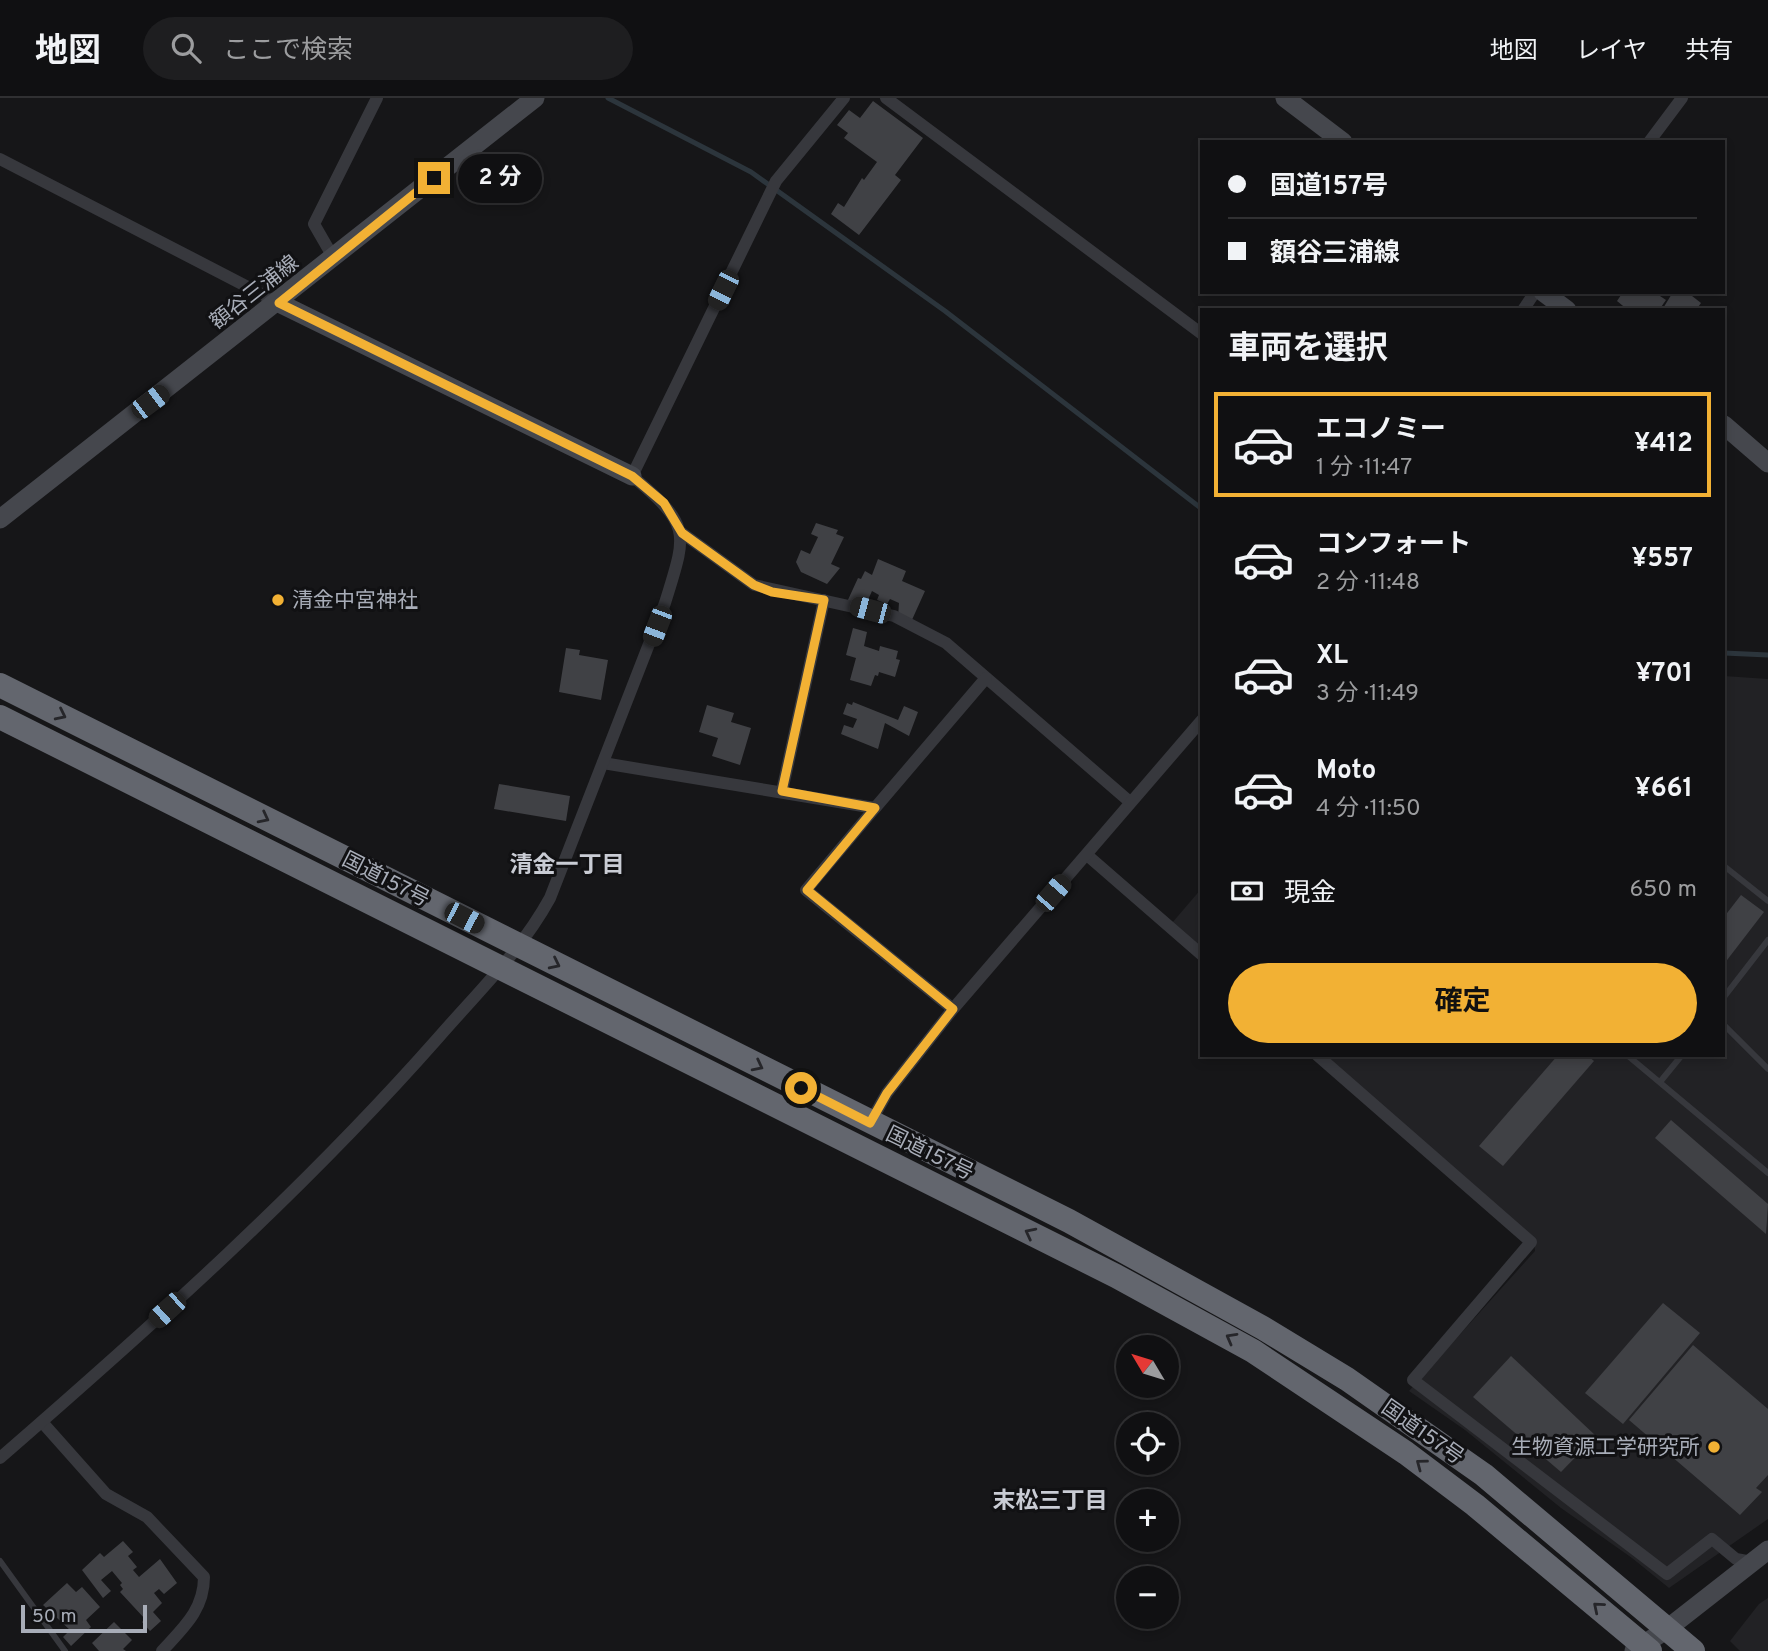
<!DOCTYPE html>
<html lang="ja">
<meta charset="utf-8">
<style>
body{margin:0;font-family:Overpass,"Noto Sans JP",sans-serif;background:#1e1e20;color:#f1f3f6;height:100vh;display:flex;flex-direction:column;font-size:26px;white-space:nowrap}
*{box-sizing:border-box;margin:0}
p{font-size:23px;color:#9c9d9f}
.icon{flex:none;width:38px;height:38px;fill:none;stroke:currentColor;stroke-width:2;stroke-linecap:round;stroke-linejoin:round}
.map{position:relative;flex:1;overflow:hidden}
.drawer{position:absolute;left:1200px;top:210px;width:525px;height:749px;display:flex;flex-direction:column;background:#101012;border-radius:0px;box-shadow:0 4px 10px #0003,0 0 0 2px #303032}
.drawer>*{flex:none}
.banner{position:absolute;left:1200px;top:42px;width:525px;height:154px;border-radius:0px;box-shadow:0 4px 10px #0003,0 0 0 2px #303032;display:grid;align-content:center;height:154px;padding:0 28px;background:#101012}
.needle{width:46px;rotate:308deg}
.tools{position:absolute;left:1116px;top:1237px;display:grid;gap:14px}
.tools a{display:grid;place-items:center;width:63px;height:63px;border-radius:50%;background:#101012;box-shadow:0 4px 10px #0003,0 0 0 2px #303032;font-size:35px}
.scale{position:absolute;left:21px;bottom:18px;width:126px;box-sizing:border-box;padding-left:7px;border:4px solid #a8adb8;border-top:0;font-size:19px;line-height:24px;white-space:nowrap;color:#a8adb8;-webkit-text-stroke:5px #111113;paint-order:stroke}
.end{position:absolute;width:32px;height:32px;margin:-16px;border:9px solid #f2b134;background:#111;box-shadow:0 0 0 4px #111}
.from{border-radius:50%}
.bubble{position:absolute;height:49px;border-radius:24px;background:#101012;box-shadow:0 4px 10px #0003,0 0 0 2px #303032;font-size:23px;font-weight:700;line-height:49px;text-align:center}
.car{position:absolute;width:21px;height:42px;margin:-21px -10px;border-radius:9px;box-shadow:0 0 5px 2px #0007;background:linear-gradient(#222 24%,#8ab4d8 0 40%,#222 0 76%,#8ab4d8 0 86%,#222 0)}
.banner b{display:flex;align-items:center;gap:24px;height:66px;font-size:26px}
.banner b+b{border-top:2px solid #303032}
.banner i{width:18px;height:18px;background:#f1f3f6}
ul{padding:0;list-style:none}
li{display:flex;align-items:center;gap:21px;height:105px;margin:0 14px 10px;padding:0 14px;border:4px solid transparent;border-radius:0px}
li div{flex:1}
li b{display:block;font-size:26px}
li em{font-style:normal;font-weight:700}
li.current{border-color:#f2b134}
li>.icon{width:63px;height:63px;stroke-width:1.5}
h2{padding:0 28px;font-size:32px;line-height:84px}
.pay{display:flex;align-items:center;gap:18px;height:77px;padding:0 28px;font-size:26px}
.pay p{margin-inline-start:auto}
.primary-button{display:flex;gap:14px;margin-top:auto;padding:14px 28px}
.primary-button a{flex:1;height:80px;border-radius:42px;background:#f2b134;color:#111;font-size:28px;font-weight:700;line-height:80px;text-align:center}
header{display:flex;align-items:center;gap:42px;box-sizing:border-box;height:98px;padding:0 35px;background:#101012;border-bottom:2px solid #303032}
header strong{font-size:33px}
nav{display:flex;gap:38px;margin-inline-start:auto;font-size:24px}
.search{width:490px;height:63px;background:#1e1e20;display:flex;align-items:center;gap:18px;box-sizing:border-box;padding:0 24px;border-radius:38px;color:#9c9d9f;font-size:26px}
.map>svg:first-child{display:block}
.built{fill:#222225}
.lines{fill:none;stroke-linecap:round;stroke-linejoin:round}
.stream{stroke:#2c353c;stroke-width:5}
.building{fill:#404145}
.lane{stroke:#37383d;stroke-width:6}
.street{stroke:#37383d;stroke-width:12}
.secondary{stroke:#45474d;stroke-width:19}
.highway{stroke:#63666e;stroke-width:24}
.oneway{stroke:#26262a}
.route{stroke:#f2b134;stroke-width:9}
.poi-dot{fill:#f2b134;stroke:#111113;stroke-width:2.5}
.labels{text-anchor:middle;stroke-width:6;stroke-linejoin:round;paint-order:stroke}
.street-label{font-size:21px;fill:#a8adb8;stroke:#111113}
.poi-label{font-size:21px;fill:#a8adb8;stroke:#111113;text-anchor:start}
.neighbourhood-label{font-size:23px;font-weight:bold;fill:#c9ccd4;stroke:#111113}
</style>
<header>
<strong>地図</strong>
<div class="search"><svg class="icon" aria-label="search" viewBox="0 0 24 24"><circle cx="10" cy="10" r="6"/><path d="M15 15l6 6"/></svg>ここで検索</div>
<nav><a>地図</a><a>レイヤ</a><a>共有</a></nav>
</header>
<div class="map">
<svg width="1768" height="1553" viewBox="0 0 1768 1553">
<rect width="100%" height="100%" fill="#161618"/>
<!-- built -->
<g class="built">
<polygon points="1724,578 1768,581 1768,1421 1669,1490 1632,1460 1561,1410 1465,1332 1409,1293 1535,1153 1534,1141 1324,957 1724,957"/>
<polygon points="1202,790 1202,852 1172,825"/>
<polygon points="1768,1500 1768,1553 1740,1553 1730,1543 1759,1506"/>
</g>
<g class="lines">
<!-- stream -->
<g class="stream">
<polyline points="608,0 751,74 945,213 1202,411"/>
<polyline points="1724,555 1768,557"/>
</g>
</g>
<!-- building -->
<g class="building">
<polygon points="873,3 923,40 895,77 901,82 859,137 831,116 838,105 844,109 862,80 864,82 877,64 844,40 848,35 837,27 849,12 860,20"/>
<polygon points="1618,194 1663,194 1660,198 1666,202 1659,212 1628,212 1617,203 1621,197"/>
<polygon points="1673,194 1687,194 1701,205 1696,212 1662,212"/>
<polygon points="816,425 838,432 836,436 844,439 831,466 840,470 827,486 801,474 796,464 801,452 810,456 818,439 811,436"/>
<polygon points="878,461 906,473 902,483 925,493 911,524 898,519 899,505 890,501 887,506 877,502 879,497 872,493 864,511 847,504 858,480 861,481 865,473 872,477"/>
<polygon points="853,530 867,534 864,548 879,553 880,548 898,553 896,561 900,562 895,579 879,574 878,578 875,577 871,588 850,582 856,560 846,557"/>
<polygon points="566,550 580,552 579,557 608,562 601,602 559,594"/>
<polygon points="853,604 898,622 904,608 918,614 909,638 885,625 878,651 841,636 844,627 853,630 857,621 843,616 847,605 852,607"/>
<polygon points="707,607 734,615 731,624 751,630 740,667 712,658 718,640 699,634"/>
<polygon points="499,686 570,698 566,723 494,711"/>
<polygon points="1741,797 1764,814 1724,866 1724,819"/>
<polygon points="1558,957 1587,957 1594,963 1503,1068 1479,1048"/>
<polygon points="1671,1022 1768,1106 1766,1136 1655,1040"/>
<polygon points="1663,1205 1700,1235 1623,1326 1585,1295"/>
<polygon points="1693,1247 1768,1311 1768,1377 1756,1390 1762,1394 1740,1417 1629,1322"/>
<polygon points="1511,1258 1596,1338 1561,1374 1473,1299"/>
<polygon points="123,1443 133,1454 128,1458 137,1469 133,1472 139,1479 160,1461 177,1485 164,1496 159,1491 154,1495 162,1505 153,1514 161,1523 150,1533 142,1524 145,1521 120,1494 123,1491 120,1487 122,1485 112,1473 101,1482 111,1493 103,1500 82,1472 100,1455 104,1459"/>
<polygon points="67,1485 76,1494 82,1489 100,1509 86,1522 91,1529 71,1548 63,1539 70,1532 43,1507"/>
<polygon points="114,1524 132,1542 123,1551 126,1553 99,1553 92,1545"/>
</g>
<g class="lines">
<!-- lane -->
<g class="lane">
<polyline points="1724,768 1768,803"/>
<polyline points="1724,899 1768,842"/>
<polyline points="1724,927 1768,971"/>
<polyline points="1627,957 1768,1075"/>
<polyline points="1340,958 1341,957"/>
<polyline points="1660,984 1682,957"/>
<polyline points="0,1463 65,1553"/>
</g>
<!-- street -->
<g class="street">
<polyline points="886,0 1202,236"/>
<polyline points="1649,44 1682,0"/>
<polyline points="0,61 279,205"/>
<polyline points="333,159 314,126 377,0"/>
<polyline points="1523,212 1535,194"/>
<polyline points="682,435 754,487 894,518 946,545 1130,704"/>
<polyline points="603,665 875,710 806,792 953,911"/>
<polyline points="782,693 824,502"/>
<polyline points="875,710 986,580"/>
<polyline points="1087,757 1202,857"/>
<polyline points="1317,957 1531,1144 1413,1282 1667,1476 1712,1441 1736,1461 1752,1464"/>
<polyline points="870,1025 887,995 953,911 1202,622"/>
<path d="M42 1324 106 1396 147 1419 204 1479C204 1512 183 1530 162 1553"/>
<path d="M0 1360C153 1227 304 1092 438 940 478 894 521 853 550 800L665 505C687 434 692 428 632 378L776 83 844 0"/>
</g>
<!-- secondary -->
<g class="secondary">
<polyline points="1285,0 1343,44"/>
<polyline points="1543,194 1567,212"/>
<polyline points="279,205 632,378"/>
<polyline points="1724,327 1768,365"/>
<polyline points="0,421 535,0"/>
<polyline points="1634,1553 1667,1531 1768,1452"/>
</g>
<!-- highway -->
<g class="highway">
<polyline points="0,587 1069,1123 1263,1230 1347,1281 1484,1377 1693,1553"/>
<polyline points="0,619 1116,1178 1253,1253 1406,1355 1475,1407 1650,1553"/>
</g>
</g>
<!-- one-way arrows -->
<defs><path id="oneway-chevron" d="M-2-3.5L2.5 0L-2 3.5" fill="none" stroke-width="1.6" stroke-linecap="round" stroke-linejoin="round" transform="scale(1.75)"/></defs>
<g class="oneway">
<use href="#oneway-chevron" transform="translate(61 617) rotate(26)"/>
<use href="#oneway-chevron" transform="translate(264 720) rotate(27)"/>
<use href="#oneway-chevron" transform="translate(555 866) rotate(26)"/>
<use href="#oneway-chevron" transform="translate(758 968) rotate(27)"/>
<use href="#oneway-chevron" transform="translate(1030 1135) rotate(-153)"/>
<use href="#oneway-chevron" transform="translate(1231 1240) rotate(-151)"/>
<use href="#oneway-chevron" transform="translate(1421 1366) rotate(-143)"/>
<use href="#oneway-chevron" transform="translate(1598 1509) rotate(-140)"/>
</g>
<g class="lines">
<!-- route -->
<polyline class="route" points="434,80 279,205 632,378 664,405 682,435 754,487 772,494 824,502 782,693 875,710 807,792 953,911 887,995 870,1025 801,990"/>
</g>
<!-- markers -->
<g class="poi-dot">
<circle cx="278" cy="502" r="7"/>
<circle cx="1714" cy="1349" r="7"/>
</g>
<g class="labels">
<!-- street labels -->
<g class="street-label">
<text transform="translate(254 194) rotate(-38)" y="7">額谷三浦線</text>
<text transform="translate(386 781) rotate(27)" y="7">国道157号</text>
<text transform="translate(930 1055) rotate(26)" y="7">国道157号</text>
<text transform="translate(1423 1334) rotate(35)" y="7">国道157号</text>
</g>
<!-- poi labels -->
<g class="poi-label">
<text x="292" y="509">清金中宮神社</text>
<text x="1700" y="1356" text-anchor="end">生物資源工学研究所</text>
</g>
<!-- neighbourhood labels -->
<g class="neighbourhood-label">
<text x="567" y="774">清金一丁目</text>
<text x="1050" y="1410">末松三丁目</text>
</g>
</g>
</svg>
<div class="tools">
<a><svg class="needle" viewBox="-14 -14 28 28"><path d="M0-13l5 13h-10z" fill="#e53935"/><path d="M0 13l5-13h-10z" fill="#9c9d9f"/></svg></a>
<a><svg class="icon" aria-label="locate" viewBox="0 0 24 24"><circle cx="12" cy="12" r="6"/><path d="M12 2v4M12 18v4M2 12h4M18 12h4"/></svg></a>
<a>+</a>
<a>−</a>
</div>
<div class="scale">50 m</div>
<i class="end from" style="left:801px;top:990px"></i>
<i class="end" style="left:434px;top:80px"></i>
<div class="bubble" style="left:458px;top:56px;width:84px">2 分</div>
<i class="car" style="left:723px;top:192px;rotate:206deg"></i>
<i class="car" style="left:150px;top:304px;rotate:53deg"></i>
<i class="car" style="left:870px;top:512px;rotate:285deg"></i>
<i class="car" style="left:657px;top:528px;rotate:201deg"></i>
<i class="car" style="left:1053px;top:795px;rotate:41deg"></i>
<i class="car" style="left:464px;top:820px;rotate:117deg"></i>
<i class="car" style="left:167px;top:1212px;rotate:228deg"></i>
<div class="banner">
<b><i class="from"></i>国道157号</b>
<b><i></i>額谷三浦線</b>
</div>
<section class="drawer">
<h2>車両を選択</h2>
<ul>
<li class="current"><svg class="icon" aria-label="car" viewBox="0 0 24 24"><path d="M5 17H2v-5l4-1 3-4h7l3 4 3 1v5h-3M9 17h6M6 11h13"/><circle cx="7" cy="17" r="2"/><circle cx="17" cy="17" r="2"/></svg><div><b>エコノミー</b><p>1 分 · 11:47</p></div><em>¥412</em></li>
<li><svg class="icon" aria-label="car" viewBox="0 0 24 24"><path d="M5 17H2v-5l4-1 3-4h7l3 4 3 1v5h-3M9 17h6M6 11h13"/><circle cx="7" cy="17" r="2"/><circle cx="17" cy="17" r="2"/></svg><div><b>コンフォート</b><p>2 分 · 11:48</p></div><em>¥557</em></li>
<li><svg class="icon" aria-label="car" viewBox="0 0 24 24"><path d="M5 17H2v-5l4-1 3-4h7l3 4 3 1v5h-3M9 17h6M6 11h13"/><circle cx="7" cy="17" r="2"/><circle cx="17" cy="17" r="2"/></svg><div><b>XL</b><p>3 分 · 11:49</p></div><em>¥701</em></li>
<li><svg class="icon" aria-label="car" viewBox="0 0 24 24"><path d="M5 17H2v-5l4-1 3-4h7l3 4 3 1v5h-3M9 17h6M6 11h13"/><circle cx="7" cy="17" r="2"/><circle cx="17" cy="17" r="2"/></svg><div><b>Moto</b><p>4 分 · 11:50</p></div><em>¥661</em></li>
</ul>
<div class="pay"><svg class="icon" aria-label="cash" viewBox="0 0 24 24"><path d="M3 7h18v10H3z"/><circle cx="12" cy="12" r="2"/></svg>現金<p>650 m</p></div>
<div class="primary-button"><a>確定</a></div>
</section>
</div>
